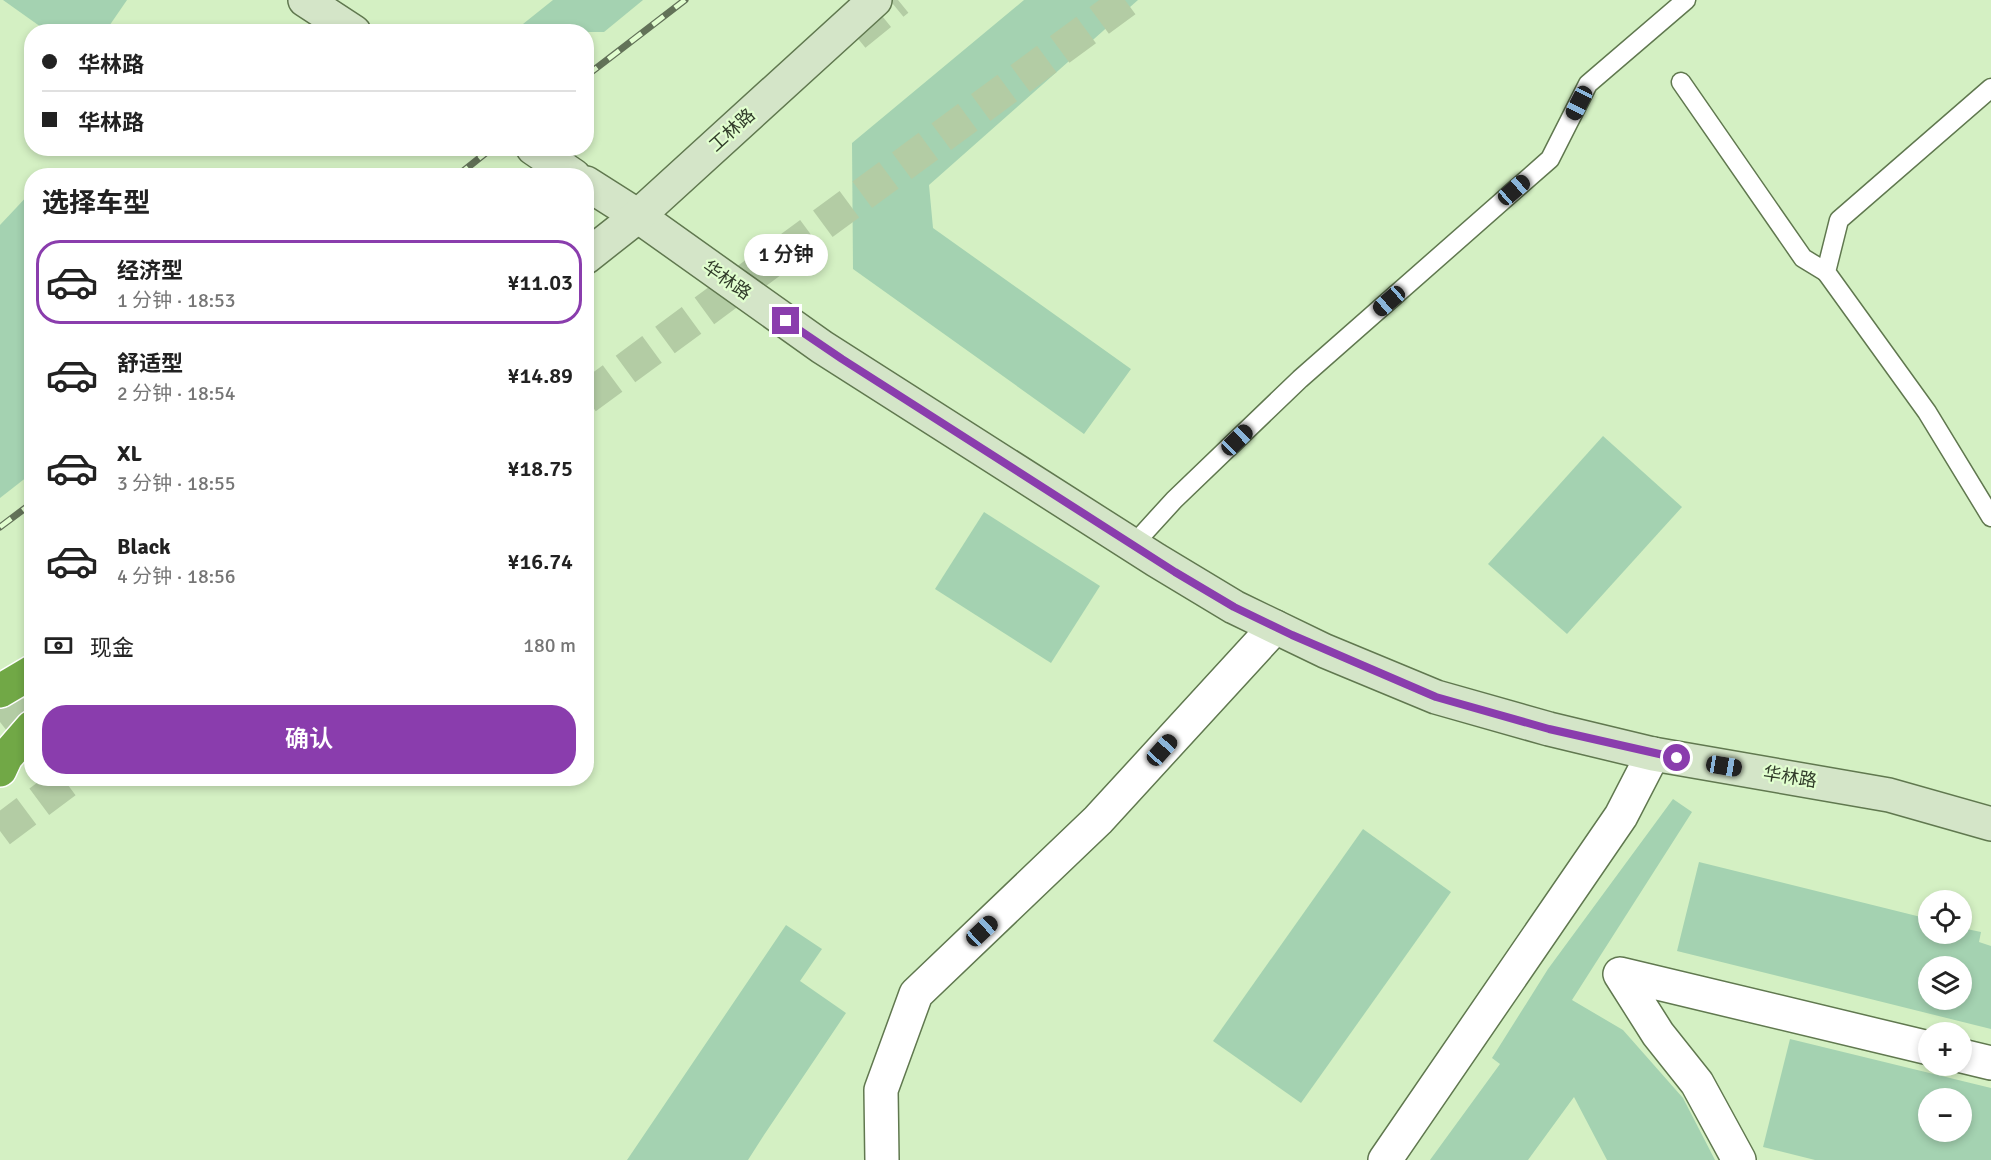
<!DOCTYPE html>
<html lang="zh">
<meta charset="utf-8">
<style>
body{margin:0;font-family:Signika,"Noto Sans SC",sans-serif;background:#f2f2f2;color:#222;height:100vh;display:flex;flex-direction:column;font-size:22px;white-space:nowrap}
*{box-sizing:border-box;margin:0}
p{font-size:20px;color:#767676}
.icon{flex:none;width:33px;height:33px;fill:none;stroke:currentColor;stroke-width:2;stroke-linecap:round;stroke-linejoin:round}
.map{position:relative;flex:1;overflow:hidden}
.details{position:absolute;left:24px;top:168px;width:570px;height:618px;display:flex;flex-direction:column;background:#fff;border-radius:24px;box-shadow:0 3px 9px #0003}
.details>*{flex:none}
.guide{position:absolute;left:24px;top:24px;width:570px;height:132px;border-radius:24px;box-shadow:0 3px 9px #0003;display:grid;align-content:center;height:132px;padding:0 18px;background:#fff}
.fabs{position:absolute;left:1918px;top:890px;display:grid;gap:12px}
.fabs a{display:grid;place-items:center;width:54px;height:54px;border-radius:50%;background:#fff;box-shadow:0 3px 9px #0003;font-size:30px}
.end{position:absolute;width:27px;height:27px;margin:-14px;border:8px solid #8a3dad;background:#fff;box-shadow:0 0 0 3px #fff}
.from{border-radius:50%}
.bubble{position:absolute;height:42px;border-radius:21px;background:#fff;box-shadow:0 3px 9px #0003;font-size:20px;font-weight:600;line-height:42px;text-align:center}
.car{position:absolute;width:18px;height:36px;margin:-18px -9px;border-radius:8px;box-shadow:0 0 4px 2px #0007;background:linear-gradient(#222 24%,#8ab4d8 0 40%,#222 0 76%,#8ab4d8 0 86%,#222 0)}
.guide b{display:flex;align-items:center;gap:21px;height:57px;font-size:22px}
.guide b+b{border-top:2px solid #e0e0e0}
.guide i{width:15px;height:15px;background:#222}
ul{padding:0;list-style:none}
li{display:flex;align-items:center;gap:18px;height:84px;margin:0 12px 9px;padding:0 6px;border:3px solid transparent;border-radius:24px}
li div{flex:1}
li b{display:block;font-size:22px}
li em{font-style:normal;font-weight:600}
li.current{border-color:#8a3dad}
li>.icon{width:54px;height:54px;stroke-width:1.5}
h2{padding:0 18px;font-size:27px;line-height:72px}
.pay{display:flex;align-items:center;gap:15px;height:66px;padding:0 18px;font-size:22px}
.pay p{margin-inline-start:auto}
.primary-button{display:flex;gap:12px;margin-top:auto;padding:12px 18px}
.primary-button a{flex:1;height:69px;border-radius:24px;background:#8a3dad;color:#fff;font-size:24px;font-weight:600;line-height:69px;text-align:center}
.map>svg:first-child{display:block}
.building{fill:#a4d2b1;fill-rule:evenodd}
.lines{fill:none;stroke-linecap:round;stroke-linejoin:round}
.highway-tunnel{stroke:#b3cca4;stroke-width:33;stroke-dasharray:33 16;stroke-linecap:butt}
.lane-casing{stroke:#60784f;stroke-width:21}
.street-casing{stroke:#60784f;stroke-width:36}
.secondary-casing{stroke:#60784f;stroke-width:36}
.highway-casing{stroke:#fff;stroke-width:36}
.lane{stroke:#fff;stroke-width:18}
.street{stroke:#fff;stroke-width:33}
.secondary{stroke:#d4e5c8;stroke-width:33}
.highway{stroke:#71a846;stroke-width:33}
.rail-casing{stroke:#627258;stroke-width:7}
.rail{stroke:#e1fecf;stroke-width:4.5;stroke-dasharray:14;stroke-linecap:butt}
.route{stroke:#8a3dad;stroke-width:8}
.labels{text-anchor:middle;stroke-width:4.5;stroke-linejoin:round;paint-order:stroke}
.street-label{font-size:18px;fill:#313c2a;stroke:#e1fecf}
</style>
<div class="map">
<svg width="1991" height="1160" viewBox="0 0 1991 1160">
<rect width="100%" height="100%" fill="#d4f0c3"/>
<!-- building -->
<g class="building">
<polygon points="3,0 127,0 105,32 48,32"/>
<polygon points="553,0 643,0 604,32 513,32"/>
<polygon points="1024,0 1138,0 929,185 933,228 1131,369 1084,434 853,269 852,143"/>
<polygon points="32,191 32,473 0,498 0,225"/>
<polygon points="1603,436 1682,507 1567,634 1488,564"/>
<polygon points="984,512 1100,586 1051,663 935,589"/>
<polygon points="1673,799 1692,812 1572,1000 1623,1030 1683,1098 1715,1160 1607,1160 1574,1097 1528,1160 1430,1160 1500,1064 1492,1058 1548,969"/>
<polygon points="1363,829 1451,892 1301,1103 1213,1041"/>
<path d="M1699 862 1929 919V933H1962V928L1981 932 1979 942 1991 946V1029L1677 951ZM1929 966H1962V999H1929Z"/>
<polygon points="786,925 822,949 800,981 846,1013 764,1135 748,1160 627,1160"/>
<path d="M1790 1039 1991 1088V1160H1815L1763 1147ZM1929 1098H1962V1131H1929Z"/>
</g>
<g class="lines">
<!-- highway-tunnel -->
<g class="highway-tunnel">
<polyline points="855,35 898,0"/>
<polyline points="586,398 1127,0"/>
<polyline points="0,722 32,697"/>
<polyline points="0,831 71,778"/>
</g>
<defs>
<g id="lane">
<polyline points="1681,82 1803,258 1826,272"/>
<polyline points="1991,88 1839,220 1826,272 1927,412 1991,517"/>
<polyline points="1133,545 1174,500 1300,379 1550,159 1588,84 1686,0"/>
</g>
<g id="street">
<polyline points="1962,1056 1991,1063"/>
<polyline points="882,1160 881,1090 916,994 1098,820 1275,627"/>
<polyline points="1385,1160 1621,816 1653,754"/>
<polyline points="1739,1160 1697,1083 1658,1034 1620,974 1929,1048"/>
</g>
<g id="secondary">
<polyline points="305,0 354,32"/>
<polyline points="533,148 574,176"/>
<polyline points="586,183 638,216 822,347 1156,560 1234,607 1325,651 1436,697 1549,729 1653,754 1889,795 1991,824"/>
<polyline points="586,257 638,216 875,0"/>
</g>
<g id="highway">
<polyline points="0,691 32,672"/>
<polyline points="0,770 6,757 32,727"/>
</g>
</defs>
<!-- lane casing -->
<use href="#lane" class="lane-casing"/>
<!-- street casing -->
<use href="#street" class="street-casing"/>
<!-- secondary casing -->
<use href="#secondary" class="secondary-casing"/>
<!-- highway casing -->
<use href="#highway" class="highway-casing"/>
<!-- lane -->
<use href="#lane" class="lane"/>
<!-- street -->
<use href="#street" class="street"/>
<!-- secondary -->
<use href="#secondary" class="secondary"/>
<!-- highway -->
<use href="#highway" class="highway"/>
<defs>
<g id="rail">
<polyline points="586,76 685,0"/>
<polyline points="457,176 492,148"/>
<polyline points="0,527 32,503"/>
</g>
</defs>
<!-- rail casing -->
<use href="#rail" class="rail-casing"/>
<!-- rail -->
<use href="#rail" class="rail"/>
</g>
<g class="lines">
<!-- route -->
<polyline class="route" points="786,321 842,359 1175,572 1234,607 1292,635 1436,697 1549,729 1677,758"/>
</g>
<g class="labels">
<!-- street labels -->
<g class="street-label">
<text transform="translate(732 130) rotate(-42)" y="6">工林路</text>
<text transform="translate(727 280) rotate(35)" y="6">华林路</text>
<text transform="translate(1790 777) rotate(9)" y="6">华林路</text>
</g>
</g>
</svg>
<div class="fabs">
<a><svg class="icon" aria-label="locate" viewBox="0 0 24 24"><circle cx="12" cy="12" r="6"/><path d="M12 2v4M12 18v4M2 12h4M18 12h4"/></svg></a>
<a><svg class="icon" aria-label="layers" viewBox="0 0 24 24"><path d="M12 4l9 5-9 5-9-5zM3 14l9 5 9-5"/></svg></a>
<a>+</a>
<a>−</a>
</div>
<i class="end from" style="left:1677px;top:758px"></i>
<i class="end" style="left:786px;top:321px"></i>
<div class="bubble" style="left:744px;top:234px;width:84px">1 分钟</div>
<i class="car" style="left:1579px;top:103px;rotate:207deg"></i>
<i class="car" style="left:1514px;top:190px;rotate:49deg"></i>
<i class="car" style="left:1389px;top:301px;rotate:229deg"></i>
<i class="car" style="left:1237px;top:440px;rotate:46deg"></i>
<i class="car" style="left:1162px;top:750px;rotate:42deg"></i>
<i class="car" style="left:1724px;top:766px;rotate:99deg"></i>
<i class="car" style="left:982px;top:931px;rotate:47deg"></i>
<div class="guide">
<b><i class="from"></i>华林路</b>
<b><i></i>华林路</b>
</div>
<section class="details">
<h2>选择车型</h2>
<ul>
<li class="current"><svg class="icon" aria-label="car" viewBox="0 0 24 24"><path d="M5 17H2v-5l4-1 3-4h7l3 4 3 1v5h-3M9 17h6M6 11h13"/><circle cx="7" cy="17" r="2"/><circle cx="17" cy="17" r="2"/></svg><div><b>经济型</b><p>1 分钟 · 18:53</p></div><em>¥11.03</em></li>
<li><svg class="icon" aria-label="car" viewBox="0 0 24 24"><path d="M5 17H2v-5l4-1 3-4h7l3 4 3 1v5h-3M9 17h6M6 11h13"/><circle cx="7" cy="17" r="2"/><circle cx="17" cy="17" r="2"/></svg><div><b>舒适型</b><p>2 分钟 · 18:54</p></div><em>¥14.89</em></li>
<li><svg class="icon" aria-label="car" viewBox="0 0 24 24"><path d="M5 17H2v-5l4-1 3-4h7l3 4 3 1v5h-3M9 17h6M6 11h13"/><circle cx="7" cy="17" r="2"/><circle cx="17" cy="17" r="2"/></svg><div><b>XL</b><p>3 分钟 · 18:55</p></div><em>¥18.75</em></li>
<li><svg class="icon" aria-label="car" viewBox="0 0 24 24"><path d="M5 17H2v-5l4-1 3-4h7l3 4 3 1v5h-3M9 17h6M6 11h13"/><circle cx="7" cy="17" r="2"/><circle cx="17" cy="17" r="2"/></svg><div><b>Black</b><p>4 分钟 · 18:56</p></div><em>¥16.74</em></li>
</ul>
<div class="pay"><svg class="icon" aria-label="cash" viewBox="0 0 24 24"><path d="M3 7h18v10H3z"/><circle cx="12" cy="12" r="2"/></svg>现金<p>180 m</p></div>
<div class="primary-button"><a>确认</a></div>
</section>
</div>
